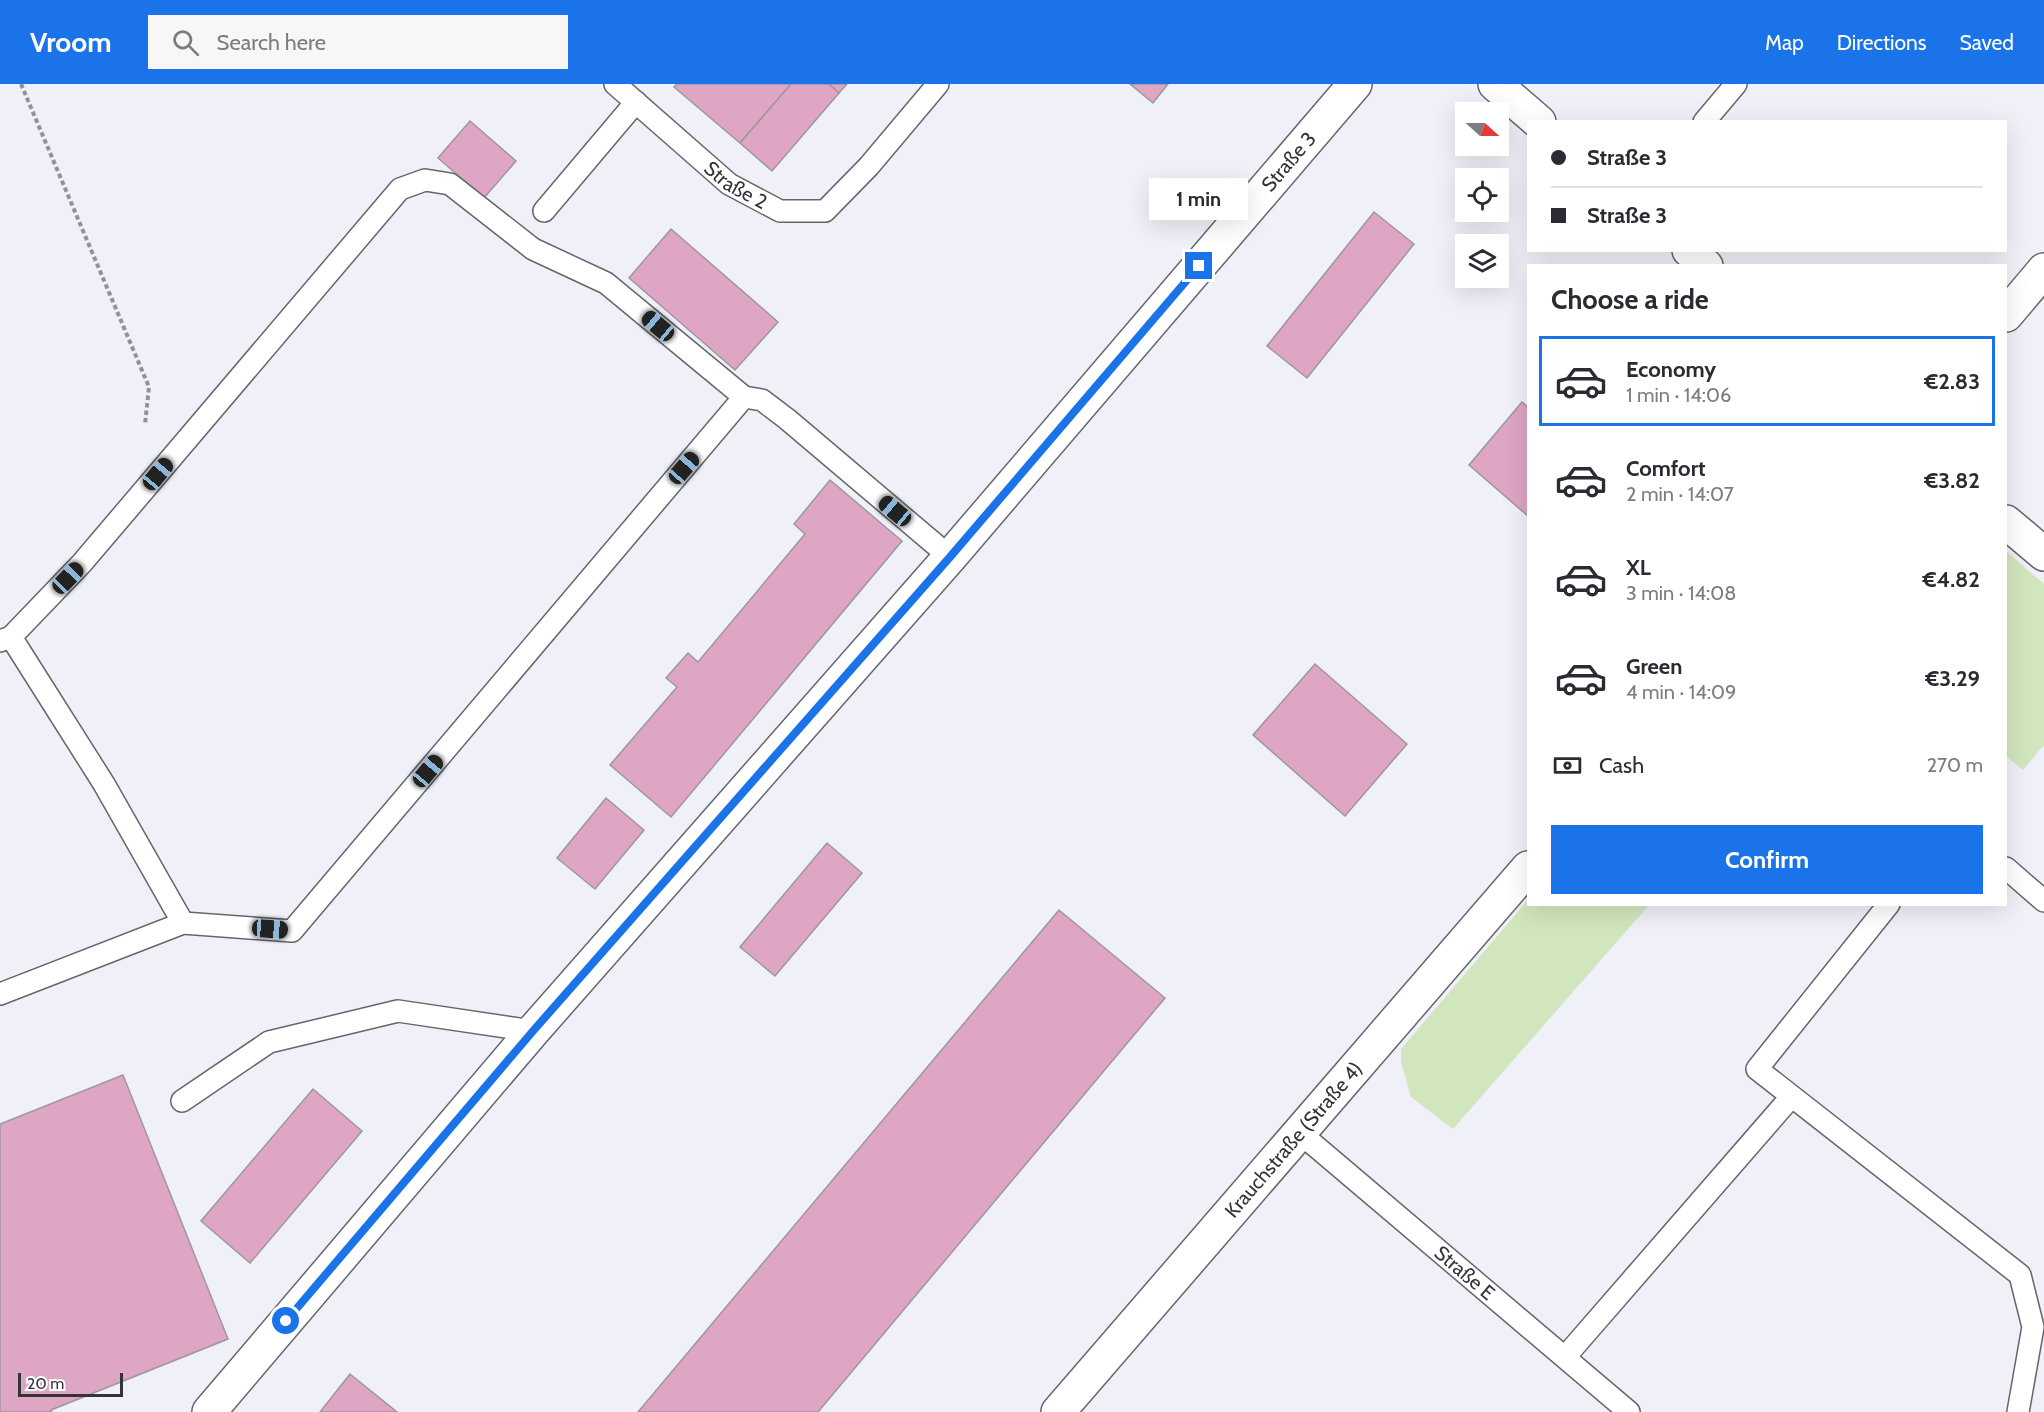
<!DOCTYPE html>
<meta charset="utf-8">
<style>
body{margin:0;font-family:Cabin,sans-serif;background:#f7f7f7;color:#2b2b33;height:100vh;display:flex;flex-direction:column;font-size:22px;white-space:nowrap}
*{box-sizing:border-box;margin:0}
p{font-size:20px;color:#7c7c81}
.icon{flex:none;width:33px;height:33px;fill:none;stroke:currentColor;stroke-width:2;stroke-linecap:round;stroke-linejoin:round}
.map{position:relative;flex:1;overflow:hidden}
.drawer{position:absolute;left:1527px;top:180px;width:480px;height:642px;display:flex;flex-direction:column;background:#fff;border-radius:0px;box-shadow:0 6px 24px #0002}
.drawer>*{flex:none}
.banner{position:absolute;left:1527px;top:36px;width:480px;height:132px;border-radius:0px;box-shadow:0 6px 24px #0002;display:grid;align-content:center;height:132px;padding:0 24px;background:#fff}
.needle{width:39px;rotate:111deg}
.controls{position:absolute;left:1455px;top:18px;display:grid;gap:12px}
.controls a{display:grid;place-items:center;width:54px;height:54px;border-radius:0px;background:#fff;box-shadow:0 6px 24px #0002;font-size:30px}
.scale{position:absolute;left:18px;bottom:15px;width:105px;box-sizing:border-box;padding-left:6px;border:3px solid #343437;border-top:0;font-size:16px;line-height:21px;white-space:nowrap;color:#343437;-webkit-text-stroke:4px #fefefe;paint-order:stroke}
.end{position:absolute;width:27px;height:27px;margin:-14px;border:8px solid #1a73e8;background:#fff;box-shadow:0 0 0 3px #fff}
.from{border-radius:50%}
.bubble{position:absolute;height:42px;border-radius:0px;background:#fff;box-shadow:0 6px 24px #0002;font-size:20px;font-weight:800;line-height:42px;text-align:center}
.car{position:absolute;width:18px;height:36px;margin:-18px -9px;border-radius:8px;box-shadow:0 0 4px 2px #0007;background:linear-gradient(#222 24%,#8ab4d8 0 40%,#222 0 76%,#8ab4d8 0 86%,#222 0)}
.banner b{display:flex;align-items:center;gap:21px;height:57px;font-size:22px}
.banner b+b{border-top:2px solid #e1e1e2}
.banner i{width:15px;height:15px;background:#2b2b33}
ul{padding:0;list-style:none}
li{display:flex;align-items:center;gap:18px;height:90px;margin:0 12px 9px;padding:0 12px;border:3px solid transparent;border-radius:0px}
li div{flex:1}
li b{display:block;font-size:22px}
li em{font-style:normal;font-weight:800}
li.selected{border-color:#1a73e8}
li>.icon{width:54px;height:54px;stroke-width:1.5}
h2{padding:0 24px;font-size:27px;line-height:72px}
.pay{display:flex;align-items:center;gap:15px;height:66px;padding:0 24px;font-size:22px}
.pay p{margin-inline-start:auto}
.cta{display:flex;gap:12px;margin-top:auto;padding:12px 24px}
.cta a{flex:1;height:69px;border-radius:0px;background:#1a73e8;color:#fff;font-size:24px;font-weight:800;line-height:69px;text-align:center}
header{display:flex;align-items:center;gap:36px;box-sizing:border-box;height:84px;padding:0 30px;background:#1a73e8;color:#fff}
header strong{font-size:28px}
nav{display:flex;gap:33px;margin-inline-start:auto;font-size:21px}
.search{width:420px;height:54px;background:#f7f7f7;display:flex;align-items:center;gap:15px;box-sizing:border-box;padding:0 21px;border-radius:0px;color:#7c7c81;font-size:22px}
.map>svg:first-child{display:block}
.green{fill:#d2e6bd}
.building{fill:#dea5c5;stroke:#9e979b;stroke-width:1.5}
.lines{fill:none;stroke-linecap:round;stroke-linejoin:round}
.service-casing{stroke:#65666c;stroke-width:24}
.minor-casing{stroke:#65666c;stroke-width:36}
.path{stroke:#919197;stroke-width:4;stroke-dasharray:4.5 3;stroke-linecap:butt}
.service{stroke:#fff;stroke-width:21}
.minor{stroke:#fff;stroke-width:33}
.route{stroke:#1a73e8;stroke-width:8}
.labels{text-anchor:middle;stroke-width:5;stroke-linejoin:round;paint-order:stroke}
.street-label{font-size:20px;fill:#343437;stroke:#fefefe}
</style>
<header>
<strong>Vroom</strong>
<div class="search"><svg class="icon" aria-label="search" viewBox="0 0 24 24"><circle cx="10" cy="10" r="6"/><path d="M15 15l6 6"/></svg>Search here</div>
<nav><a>Map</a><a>Directions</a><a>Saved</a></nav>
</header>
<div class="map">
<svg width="2044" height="1328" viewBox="0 0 2044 1328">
<rect width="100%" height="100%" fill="#eff0f8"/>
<!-- green -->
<g class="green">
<polygon points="2006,467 2044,500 2044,661 2023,686 2006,672"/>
<polygon points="1528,816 1528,820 1649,821 1453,1045 1411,1013 1401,978 1401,965"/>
</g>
<!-- building -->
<g class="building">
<polygon points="677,0 791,0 740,59 674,3"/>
<polygon points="791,0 829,0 839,9 772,87 740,59"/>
<polygon points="829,0 847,0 839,9"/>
<polygon points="1130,0 1168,0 1153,19"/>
<polygon points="470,37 516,77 484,114 438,74"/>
<polygon points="1374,128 1414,160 1307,294 1267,262"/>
<polygon points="671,145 778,238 735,286 629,194"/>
<polygon points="1522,318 1528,323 1528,432 1469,381"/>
<polygon points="830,396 902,457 671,733 610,681 677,603 666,594 688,569 698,578 805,450 794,440"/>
<polygon points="1315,580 1407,660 1345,732 1253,651"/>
<polygon points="606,714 644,746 595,805 557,774"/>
<polygon points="827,759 862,789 775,892 740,863"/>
<polygon points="1059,826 1165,914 818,1328 638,1328"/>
<polygon points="123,991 228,1255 51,1326 52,1328 0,1328 0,1040"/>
<polygon points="313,1005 362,1047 250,1179 201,1137"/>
<polygon points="350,1290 397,1328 320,1328"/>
</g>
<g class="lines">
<defs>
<g id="service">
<path id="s1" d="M615 0 729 100 780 127H825L869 82 938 0"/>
<polyline points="1704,38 1736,0"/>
<polyline points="544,127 636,18"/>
<polyline points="11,553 82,479 400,105 425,96 450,100 533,165 606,199 744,313"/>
<polyline points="0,557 11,553 104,700 183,839 0,910"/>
<polyline points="2006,784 2044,817"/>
<polyline points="1889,820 1757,985 2020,1191 2033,1243 2018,1328"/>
<polyline points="183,839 292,847 744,313 762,316 787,335 950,473"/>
<polyline points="182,1017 269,958 398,927 533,947"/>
<path id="s2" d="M1300 1049 1629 1328"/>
<polyline points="1565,1273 1791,1013"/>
</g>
<g id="minor">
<polyline points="1495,0 1539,38"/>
<polyline points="1689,166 1706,182"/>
<polyline points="2006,231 2044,186"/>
<polyline points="2006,438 2044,470"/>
<path id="s3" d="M209 1328 533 947 950 473 1355 0"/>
<path id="s4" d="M1058 1328 1528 784"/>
</g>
</defs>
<!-- service casing -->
<use href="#service" class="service-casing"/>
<!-- minor casing -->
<use href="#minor" class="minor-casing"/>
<!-- path -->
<polyline class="path" points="21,0 149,303 145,340"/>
<!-- service -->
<use href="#service" class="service"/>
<!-- minor -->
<use href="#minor" class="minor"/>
</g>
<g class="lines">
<!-- route -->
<polyline class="route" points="286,1237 533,947 950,473 1199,182"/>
</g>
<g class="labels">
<!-- street labels -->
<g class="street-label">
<text dy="7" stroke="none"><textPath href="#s3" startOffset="1652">Straße 3</textPath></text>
<text dy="7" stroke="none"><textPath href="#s1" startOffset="158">Straße 2</textPath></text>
<text dy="7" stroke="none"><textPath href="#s4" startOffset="360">Krauchstraße (Straße 4)</textPath></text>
<text dy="7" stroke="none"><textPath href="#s2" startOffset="216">Straße E</textPath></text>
</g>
</g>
</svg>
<div class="controls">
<a><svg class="needle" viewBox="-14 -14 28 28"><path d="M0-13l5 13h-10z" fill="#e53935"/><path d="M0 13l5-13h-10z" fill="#7c7c81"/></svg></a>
<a><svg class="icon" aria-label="locate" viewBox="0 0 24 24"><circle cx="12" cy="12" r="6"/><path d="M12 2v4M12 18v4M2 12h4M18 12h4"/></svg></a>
<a><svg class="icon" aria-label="layers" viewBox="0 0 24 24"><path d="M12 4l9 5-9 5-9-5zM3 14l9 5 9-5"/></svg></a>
</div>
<div class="scale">20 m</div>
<i class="end from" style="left:286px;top:1237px"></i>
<i class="end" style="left:1199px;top:182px"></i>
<div class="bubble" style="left:1149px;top:94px;width:99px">1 min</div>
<i class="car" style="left:658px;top:242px;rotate:310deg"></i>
<i class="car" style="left:684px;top:384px;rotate:41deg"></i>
<i class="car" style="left:158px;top:390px;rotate:40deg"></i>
<i class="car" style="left:895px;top:427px;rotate:310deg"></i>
<i class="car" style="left:68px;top:494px;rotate:44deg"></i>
<i class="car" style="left:428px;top:687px;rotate:40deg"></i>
<i class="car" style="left:270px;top:845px;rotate:94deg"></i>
<div class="banner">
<b><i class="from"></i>Straße 3</b>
<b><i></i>Straße 3</b>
</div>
<section class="drawer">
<h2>Choose a ride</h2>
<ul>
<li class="selected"><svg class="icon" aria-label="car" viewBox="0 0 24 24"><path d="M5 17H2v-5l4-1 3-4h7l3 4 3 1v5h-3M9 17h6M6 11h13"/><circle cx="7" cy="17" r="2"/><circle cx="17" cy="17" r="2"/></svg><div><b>Economy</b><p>1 min · 14:06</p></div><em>€2.83</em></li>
<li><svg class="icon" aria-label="car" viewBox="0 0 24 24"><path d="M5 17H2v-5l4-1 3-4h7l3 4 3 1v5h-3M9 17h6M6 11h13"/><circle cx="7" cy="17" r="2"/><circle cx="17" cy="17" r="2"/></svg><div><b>Comfort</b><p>2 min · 14:07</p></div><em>€3.82</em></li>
<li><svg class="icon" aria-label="car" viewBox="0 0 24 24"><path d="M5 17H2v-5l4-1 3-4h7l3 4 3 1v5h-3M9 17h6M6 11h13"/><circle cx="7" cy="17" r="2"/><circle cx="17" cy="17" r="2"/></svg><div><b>XL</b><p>3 min · 14:08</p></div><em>€4.82</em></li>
<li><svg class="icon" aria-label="car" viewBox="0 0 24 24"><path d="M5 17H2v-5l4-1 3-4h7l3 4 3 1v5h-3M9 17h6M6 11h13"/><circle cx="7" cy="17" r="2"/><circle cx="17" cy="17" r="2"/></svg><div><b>Green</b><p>4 min · 14:09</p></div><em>€3.29</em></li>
</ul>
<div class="pay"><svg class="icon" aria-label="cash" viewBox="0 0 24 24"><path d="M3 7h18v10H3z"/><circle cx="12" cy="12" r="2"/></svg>Cash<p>270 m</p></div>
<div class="cta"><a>Confirm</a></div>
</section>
</div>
